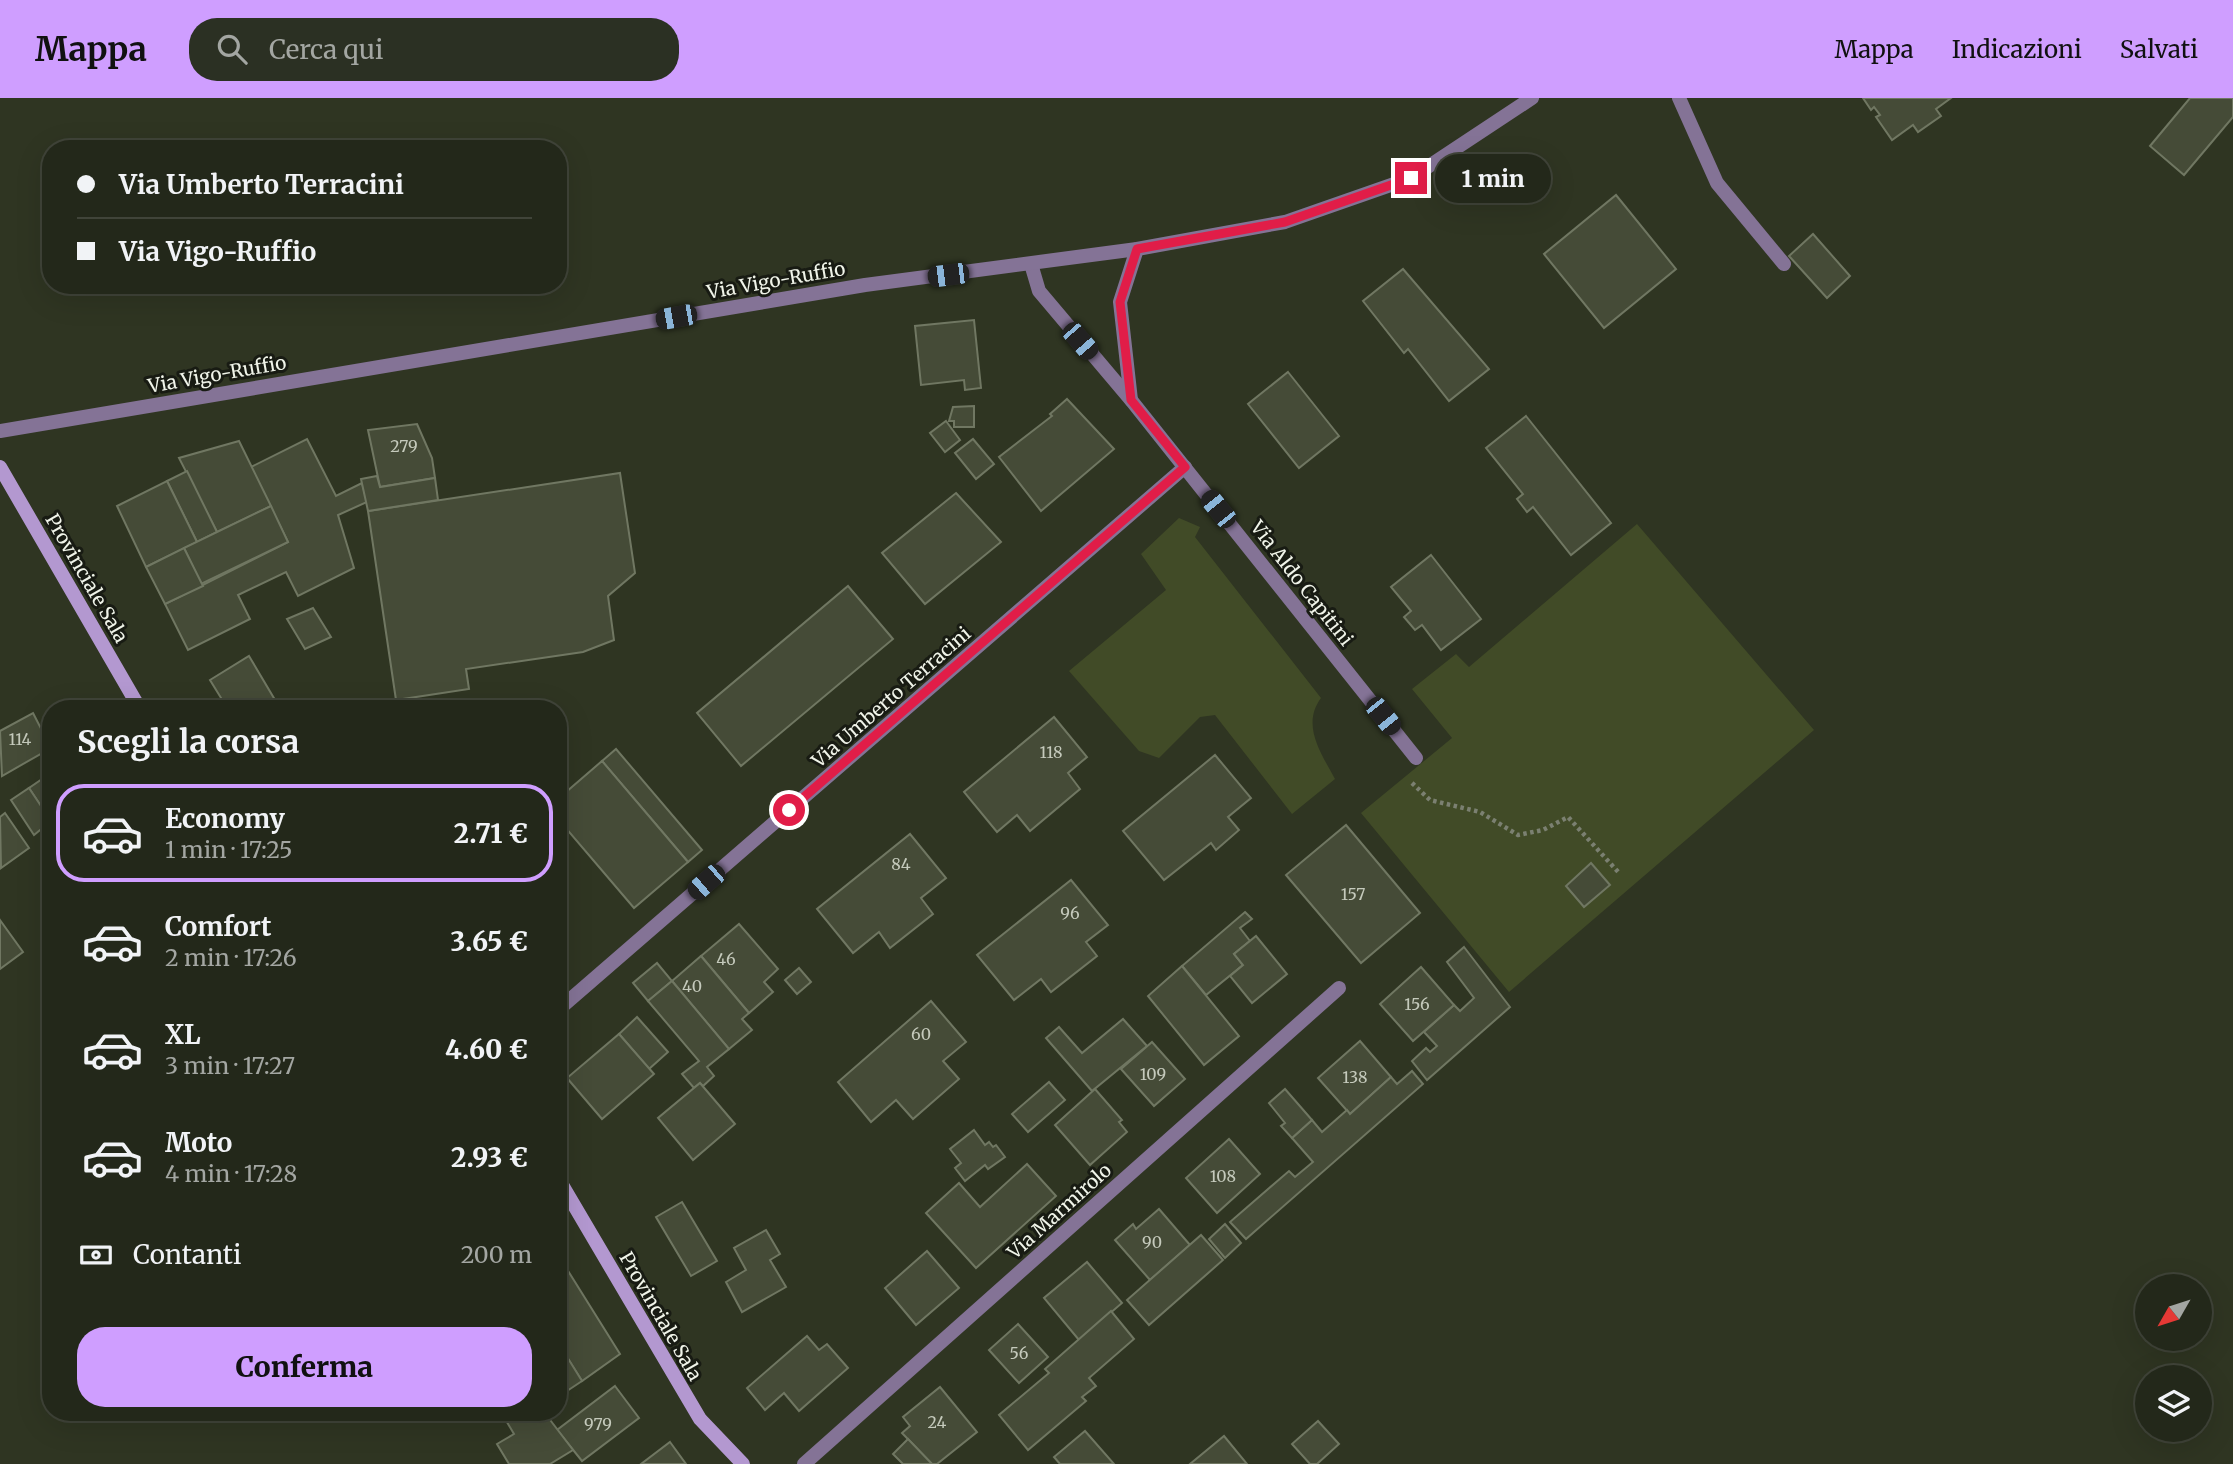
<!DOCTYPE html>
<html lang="it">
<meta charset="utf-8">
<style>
body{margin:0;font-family:Merriweather,serif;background:#2b3023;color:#f1f3f6;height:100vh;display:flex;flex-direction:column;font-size:26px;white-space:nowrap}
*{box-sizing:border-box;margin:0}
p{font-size:23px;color:#a3a6a2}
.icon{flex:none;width:38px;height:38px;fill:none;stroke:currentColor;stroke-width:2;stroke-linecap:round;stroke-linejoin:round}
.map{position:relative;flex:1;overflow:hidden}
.panel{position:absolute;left:42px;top:602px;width:525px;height:721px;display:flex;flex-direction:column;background:#23281a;border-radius:28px;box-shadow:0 7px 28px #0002,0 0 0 2px #404439}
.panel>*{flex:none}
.banner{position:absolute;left:42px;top:42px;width:525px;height:154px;border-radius:28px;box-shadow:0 7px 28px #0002,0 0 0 2px #404439;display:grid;align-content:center;height:154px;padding:0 35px;background:#23281a}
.needle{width:46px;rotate:231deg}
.fabs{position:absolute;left:2135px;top:1176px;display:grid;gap:14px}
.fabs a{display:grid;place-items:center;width:77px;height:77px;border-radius:50%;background:#23281a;box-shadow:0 7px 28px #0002,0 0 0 2px #404439;font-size:35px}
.end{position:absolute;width:32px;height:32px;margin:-16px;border:9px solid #e11d48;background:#fff;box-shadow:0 0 0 4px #fff}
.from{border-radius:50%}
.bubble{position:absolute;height:49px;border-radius:24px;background:#23281a;box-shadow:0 7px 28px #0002,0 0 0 2px #404439;font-size:23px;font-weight:800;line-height:49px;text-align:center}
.car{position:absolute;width:21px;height:42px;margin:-21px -10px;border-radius:9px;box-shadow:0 0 5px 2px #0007;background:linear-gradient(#222 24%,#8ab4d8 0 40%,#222 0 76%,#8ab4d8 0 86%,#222 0)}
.banner b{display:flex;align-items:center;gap:24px;height:66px;font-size:26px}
.banner b+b{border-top:2px solid #404439}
.banner i{width:18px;height:18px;background:#f1f3f6}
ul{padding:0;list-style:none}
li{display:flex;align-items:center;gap:21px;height:98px;margin:0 14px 10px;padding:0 21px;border:4px solid transparent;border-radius:28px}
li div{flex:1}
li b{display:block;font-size:26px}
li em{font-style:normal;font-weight:800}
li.current{border-color:#cf9eff}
li>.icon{width:63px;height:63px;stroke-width:1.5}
h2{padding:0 35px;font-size:32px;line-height:84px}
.pay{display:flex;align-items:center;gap:18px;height:77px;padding:0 35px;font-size:26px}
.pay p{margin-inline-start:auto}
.cta{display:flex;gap:14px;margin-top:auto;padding:14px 35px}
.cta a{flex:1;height:80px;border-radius:28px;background:#cf9eff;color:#111;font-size:28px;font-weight:800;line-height:80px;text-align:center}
header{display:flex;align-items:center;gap:42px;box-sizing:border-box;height:98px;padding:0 35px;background:#cf9eff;color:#111}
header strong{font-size:33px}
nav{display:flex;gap:38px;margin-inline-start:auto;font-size:24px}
.search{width:490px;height:63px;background:#2b3023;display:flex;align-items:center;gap:18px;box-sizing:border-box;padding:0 24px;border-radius:28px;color:#a3a6a2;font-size:26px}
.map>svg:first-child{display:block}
.green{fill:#414b27}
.building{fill:#454b37;stroke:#707762;stroke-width:2}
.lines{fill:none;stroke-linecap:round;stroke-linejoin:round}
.path{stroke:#7b8071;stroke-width:4.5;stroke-dasharray:3.5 3.5;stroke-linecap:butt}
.lane{stroke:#847396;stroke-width:14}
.street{stroke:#847396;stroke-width:14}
.secondary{stroke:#b398d0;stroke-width:14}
.route{stroke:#e11d48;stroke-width:9}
.labels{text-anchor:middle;stroke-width:6;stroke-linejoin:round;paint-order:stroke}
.number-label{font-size:16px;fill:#c5cabc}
.street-label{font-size:19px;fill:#f0f4e9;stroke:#181b13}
</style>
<header>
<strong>Mappa</strong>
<div class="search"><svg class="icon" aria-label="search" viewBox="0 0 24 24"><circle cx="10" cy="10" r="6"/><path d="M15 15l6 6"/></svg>Cerca qui</div>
<nav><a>Mappa</a><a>Indicazioni</a><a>Salvati</a></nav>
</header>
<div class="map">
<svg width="2233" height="1366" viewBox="0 0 2233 1366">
<rect width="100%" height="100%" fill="#2f3522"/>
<!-- green -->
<g class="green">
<path d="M1179 420 1200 429 1195 439 1321 600C1301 627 1321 655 1335 681L1292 716 1215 617 1200 619 1159 660 1139 653 1069 573 1166 492 1141 456Z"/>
<polygon points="1637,426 1814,632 1509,894 1361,715 1452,640 1412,591 1456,556 1469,569"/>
</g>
<!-- building -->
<g class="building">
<polygon points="1863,0 1951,0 1936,11 1941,18 1918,34 1913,27 1892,42 1876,19 1880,17 1874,9 1871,12"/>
<polygon points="2190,0 2233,0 2233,19 2184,77 2150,48"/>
<polygon points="1616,97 1676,171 1604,230 1544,156"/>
<polygon points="1813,136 1850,178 1827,200 1789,158"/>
<polygon points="1403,171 1489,271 1449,303 1408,251 1404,255 1363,203"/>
<polygon points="974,222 981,290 965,292 964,282 921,287 915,228"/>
<polygon points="1288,274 1339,338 1299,370 1248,306"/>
<polygon points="1067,301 1114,351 1041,413 999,359 1052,318 1050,316"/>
<polygon points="974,308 974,329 954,329 954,323 949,323 953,309"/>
<polygon points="1526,318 1611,425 1571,457 1533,409 1527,414 1517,401 1523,396 1486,350"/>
<polygon points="946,323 960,342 945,354 930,335"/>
<polygon points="417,326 432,360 435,380 380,389 368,332"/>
<polygon points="307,341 336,398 362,385 367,404 338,417 354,470 298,498 286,474 238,497 250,521 188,552 165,506 288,444 251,369"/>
<polygon points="973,341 994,366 976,381 955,355"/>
<polygon points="239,343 271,408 217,434 179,360"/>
<polygon points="187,373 217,434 197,444 167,383"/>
<polygon points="620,375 635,475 608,498 614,542 583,554 466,571 469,591 396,602 368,413"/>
<polygon points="377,378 380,389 435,380 438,402 368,413 361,381"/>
<polygon points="167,383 197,444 146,469 117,408"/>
<polygon points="956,395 1001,444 925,506 882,455"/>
<polygon points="271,408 288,444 201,486 184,450"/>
<polygon points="184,450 203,488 165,506 146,469"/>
<polygon points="1431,457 1481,521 1441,552 1422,527 1415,532 1404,519 1411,513 1391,489"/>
<polygon points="848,488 893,541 741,668 697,615"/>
<polygon points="313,510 331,539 305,551 287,521"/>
<polygon points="249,558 278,607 271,611 223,611 226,608 210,582"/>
<polygon points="33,615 51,650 2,678 0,633"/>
<polygon points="1054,619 1087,659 1068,675 1080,691 1030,733 1017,717 997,734 964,694"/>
<polygon points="616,651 702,752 688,764 602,663"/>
<polygon points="1215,657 1251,700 1228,719 1239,732 1216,752 1211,745 1164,782 1123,733"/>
<polygon points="602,663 688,764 634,810 558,721 558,701"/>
<polygon points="51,675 51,723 29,690"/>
<polygon points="29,690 51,723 34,737 11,702"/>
<polygon points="5,715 29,750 1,770 0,719"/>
<polygon points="1346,727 1420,815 1361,865 1286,777"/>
<polygon points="910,736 946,780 921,800 933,816 890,850 879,834 853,855 817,811"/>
<polygon points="1591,765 1610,787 1584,809 1566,788"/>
<polygon points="1071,782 1108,827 1086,844 1097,858 1051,894 1041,881 1014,902 977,857"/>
<polygon points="1245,814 1252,821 1240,830 1250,843 1234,856 1243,867 1206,897 1182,868"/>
<polygon points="0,822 23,854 0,871"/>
<polygon points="739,826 778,871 764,884 773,894 749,915 701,858"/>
<polygon points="1256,838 1287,876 1252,905 1230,878 1243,867 1234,856"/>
<polygon points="1464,849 1510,909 1427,982 1412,963 1426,950 1430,954 1437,948 1424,934 1454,907 1460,913 1474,900 1447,864"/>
<polygon points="701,858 749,915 742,921 752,932 729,951 672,883"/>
<polygon points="657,865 672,883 648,903 633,885"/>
<polygon points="1182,868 1239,938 1204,967 1148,898"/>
<polygon points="1421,869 1454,907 1413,943 1380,906"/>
<polygon points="799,870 811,884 797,896 785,882"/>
<polygon points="672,883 729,951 707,969 714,978 703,988 700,985 694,990 682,976 699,963 648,903"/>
<polygon points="931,903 966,944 943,963 959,981 913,1021 896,1002 871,1024 838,984"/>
<polygon points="637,919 668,954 649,971 619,936"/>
<polygon points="1123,921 1147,948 1092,993 1046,940 1059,929 1082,955"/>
<polygon points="619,936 654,976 602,1021 567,980"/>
<polygon points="1360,943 1391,979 1350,1016 1318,980"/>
<polygon points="1152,944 1185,981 1154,1008 1121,971"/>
<polygon points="1412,973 1423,986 1246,1141 1230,1124 1289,1073 1295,1079 1313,1064 1292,1040 1312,1022 1322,1034 1347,1012 1350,1016 1391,979 1397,986"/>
<polygon points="1049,984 1065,1002 1028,1034 1012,1016"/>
<polygon points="700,985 735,1026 693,1062 658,1020"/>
<polygon points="1095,991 1122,1022 1119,1024 1127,1034 1090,1067 1055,1027"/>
<polygon points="1285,991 1312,1022 1292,1040 1281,1028 1285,1025 1269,1005"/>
<polygon points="974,1032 985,1047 989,1044 993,1049 996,1047 1005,1059 988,1071 985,1067 965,1083 955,1070 961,1065 950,1051"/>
<polygon points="1229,1041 1260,1076 1217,1115 1186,1080"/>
<polygon points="1027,1066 1056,1098 976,1170 926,1115 959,1085 980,1109"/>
<polygon points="682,1104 717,1163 691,1178 656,1119"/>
<polygon points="1159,1111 1190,1147 1150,1182 1115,1142 1133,1126 1136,1131"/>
<polygon points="1225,1126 1241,1145 1225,1160 1209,1141"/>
<polygon points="766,1132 780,1156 770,1162 786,1189 742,1214 726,1184 746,1172 734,1150"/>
<polygon points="1201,1137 1223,1162 1149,1227 1127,1202"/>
<polygon points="927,1153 959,1190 916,1227 885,1190"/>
<polygon points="560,1160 620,1256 582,1283 558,1245"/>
<polygon points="1087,1164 1122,1205 1079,1242 1044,1200"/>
<polygon points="1111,1213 1134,1241 1089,1280 1096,1288 1082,1299 1086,1303 1028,1352 999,1317 1049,1275 1045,1271"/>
<polygon points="1018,1226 1048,1259 1019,1285 989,1252"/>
<polygon points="807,1238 819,1252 827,1246 848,1270 799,1313 784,1295 765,1312 747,1290"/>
<polygon points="569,1262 582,1283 558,1299 558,1281 565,1277 560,1268"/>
<polygon points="615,1288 639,1320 582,1363 557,1332"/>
<polygon points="940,1289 977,1334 937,1366 932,1366 902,1335 910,1328 903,1319"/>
<polygon points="501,1314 544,1314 573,1352 550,1366 509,1366 497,1346 514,1336"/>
<polygon points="1318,1323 1339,1346 1317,1366 1310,1366 1292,1346"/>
<polygon points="1085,1333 1114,1366 1060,1366 1054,1359"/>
<polygon points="1224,1338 1247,1366 1190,1366"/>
<polygon points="908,1341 932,1366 903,1366 893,1356"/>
<polygon points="670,1344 686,1366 641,1366"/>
</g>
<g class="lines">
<!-- path -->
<polyline class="path" points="1412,685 1430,702 1480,714 1518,737 1543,732 1568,719 1620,776"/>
<!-- lane -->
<polyline class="lane" points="1679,0 1717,85 1784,166"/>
<!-- street -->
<g class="street">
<polyline points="1031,166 1039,193 1131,302 1416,660"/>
<polyline points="1131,302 1120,204 1137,151"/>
<polyline points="0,333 865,187 1137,151 1285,124 1411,80 1532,0"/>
<polyline points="558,912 1185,369"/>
<polyline points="804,1366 1339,890"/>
</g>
<!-- secondary -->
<g class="secondary">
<polyline points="0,369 140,611"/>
<polyline points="558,1080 700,1321 743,1366"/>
</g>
</g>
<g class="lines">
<!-- route -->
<polyline class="route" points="789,712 1185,369 1131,302 1120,204 1137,151 1285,124 1411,80"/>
</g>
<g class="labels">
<!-- number labels -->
<g class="number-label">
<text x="404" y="354">279</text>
<text x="20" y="647">114</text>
<text x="1051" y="660">118</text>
<text x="901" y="772">84</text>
<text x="1353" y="802">157</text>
<text x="1070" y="821">96</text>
<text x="726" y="867">46</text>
<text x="692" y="894">40</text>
<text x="1417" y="912">156</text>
<text x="921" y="942">60</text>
<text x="1153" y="982">109</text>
<text x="1355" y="985">138</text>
<text x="1223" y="1084">108</text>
<text x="1152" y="1150">90</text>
<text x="1019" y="1261">56</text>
<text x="937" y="1330">24</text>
<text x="598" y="1332">979</text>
</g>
<!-- street labels -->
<g class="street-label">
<text transform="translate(776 182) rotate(-10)" y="7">Via Vigo-Ruffio</text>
<text transform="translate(217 276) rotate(-10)" y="7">Via Vigo-Ruffio</text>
<text transform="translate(87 480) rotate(60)" y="7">Provinciale Sala</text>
<text transform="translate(1302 485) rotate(52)" y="7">Via Aldo Capitini</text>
<text transform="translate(891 599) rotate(-41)" y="7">Via Umberto Terracini</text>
<text transform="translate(1059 1113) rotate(-42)" y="7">Via Marmirolo</text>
<text transform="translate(661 1218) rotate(60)" y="7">Provinciale Sala</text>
</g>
</g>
</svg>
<div class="fabs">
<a><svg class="needle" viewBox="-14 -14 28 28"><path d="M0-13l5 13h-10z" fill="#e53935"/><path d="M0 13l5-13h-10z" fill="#a3a6a2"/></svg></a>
<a><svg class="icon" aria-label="layers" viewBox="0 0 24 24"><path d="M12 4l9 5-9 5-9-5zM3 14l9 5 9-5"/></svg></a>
</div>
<i class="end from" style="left:789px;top:712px"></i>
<i class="end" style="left:1411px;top:80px"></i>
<div class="bubble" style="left:1435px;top:56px;width:116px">1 min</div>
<i class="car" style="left:948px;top:177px;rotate:263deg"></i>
<i class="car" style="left:676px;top:219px;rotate:260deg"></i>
<i class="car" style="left:1080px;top:243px;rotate:139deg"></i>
<i class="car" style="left:1218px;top:411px;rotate:321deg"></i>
<i class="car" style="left:1383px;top:618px;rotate:141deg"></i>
<i class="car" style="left:706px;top:784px;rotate:229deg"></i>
<div class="banner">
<b><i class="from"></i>Via Umberto Terracini</b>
<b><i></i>Via Vigo-Ruffio</b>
</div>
<section class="panel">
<h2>Scegli la corsa</h2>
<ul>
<li class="current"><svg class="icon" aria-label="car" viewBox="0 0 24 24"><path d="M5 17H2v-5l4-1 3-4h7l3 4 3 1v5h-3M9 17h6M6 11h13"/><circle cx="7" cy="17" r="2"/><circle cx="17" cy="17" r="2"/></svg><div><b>Economy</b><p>1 min · 17:25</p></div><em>2.71 €</em></li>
<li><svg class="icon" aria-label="car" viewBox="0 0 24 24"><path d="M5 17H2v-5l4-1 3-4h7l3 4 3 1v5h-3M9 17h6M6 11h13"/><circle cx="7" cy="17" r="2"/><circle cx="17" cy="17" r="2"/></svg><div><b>Comfort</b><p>2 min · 17:26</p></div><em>3.65 €</em></li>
<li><svg class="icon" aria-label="car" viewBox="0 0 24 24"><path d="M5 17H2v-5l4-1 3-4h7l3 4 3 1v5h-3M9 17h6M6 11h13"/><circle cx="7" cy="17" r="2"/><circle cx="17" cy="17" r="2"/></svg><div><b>XL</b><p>3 min · 17:27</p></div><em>4.60 €</em></li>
<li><svg class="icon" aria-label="car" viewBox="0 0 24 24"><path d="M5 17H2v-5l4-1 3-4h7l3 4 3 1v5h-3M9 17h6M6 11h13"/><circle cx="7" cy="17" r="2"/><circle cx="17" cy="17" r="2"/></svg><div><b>Moto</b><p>4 min · 17:28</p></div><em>2.93 €</em></li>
</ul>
<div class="pay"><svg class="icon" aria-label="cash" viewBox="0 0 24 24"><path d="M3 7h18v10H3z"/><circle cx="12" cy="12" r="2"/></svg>Contanti<p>200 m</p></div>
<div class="cta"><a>Conferma</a></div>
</section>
</div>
